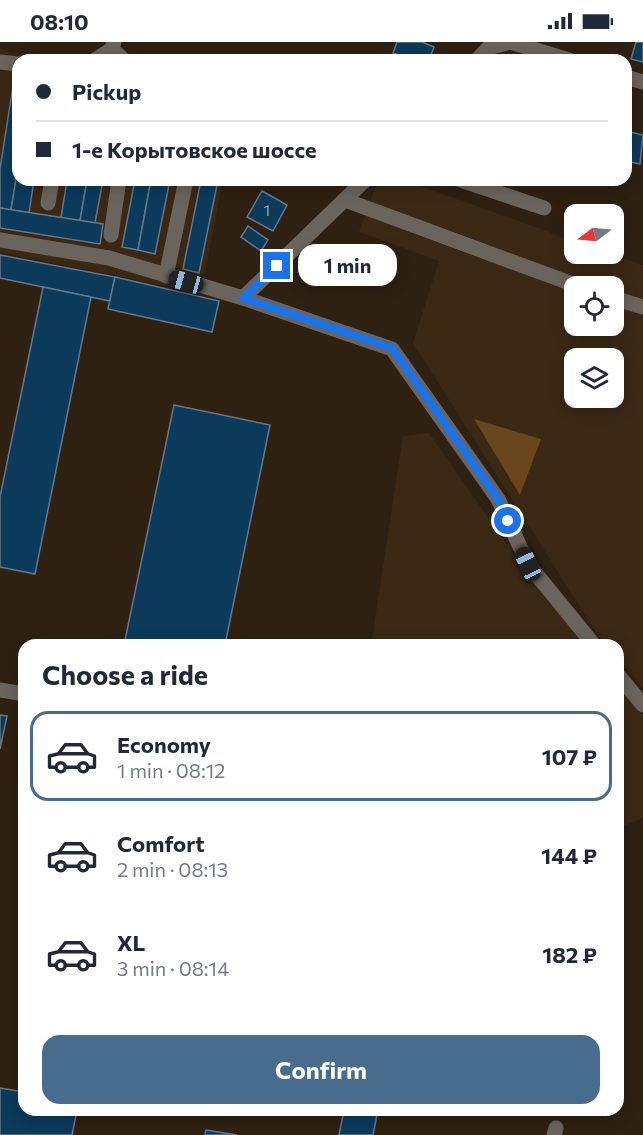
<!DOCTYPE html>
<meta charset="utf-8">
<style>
body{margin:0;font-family:Commissioner,sans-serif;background:#f6f6f7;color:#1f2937;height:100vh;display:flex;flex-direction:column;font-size:22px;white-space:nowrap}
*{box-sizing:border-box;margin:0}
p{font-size:20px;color:#747a83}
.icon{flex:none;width:33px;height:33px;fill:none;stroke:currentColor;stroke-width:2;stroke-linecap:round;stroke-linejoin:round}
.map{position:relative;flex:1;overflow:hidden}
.panel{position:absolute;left:18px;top:597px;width:606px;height:477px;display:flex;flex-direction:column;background:#fff;border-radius:18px;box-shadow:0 3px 15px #0003}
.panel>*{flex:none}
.top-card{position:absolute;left:12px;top:12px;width:620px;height:132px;border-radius:18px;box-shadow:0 3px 15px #0003;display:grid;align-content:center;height:132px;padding:0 24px;background:#fff}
.needle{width:39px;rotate:254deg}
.buttons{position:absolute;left:564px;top:162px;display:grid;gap:12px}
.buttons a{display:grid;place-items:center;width:60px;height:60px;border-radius:12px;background:#fff;box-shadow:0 3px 15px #0003;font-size:30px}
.end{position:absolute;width:27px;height:27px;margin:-14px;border:8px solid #1a73e8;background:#fff;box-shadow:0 0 0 3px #fff}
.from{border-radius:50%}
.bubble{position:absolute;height:42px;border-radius:18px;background:#fff;box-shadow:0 3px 15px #0003;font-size:20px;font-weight:700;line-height:42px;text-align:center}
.car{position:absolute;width:18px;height:36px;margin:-18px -9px;border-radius:8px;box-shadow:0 0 4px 2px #0007;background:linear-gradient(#222 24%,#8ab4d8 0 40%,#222 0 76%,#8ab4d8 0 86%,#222 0)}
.top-card b{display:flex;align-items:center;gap:21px;height:57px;font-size:22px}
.top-card b+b{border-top:2px solid #e0e1e3}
.top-card i{width:15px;height:15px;background:#1f2937}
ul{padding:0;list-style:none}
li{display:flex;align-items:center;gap:18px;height:90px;margin:0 12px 9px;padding:0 12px;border:3px solid transparent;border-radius:18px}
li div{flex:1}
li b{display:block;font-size:22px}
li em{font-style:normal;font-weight:700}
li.active{border-color:#486c8e}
li>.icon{width:54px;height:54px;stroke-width:1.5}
h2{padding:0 24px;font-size:27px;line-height:72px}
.action{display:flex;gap:12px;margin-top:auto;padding:12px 24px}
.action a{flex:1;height:69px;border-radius:18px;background:#486c8e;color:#fff;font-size:24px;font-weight:700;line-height:69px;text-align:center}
.status{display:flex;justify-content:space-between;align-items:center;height:42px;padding:0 30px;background:#fff;direction:ltr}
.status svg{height:16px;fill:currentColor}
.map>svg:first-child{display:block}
.built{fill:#3a2814;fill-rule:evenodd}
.water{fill:#69461b}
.building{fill:#0b3a5b;stroke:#657787;stroke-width:1.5}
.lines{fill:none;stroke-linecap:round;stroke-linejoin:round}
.minor{stroke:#6b645d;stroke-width:15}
.route{stroke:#1a73e8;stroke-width:8}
.labels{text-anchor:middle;stroke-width:4.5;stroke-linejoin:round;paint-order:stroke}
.number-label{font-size:15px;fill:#a6abad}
</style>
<div class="status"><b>08:10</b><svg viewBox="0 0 49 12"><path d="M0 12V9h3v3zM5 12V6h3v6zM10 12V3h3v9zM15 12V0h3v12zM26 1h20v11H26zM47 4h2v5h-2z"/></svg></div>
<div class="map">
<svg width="643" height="1093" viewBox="0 0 643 1093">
<rect width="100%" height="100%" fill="#2e2112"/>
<!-- built -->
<g class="built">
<polygon points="0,6 11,11 59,18 18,18 18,138 223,138 201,251 0,210"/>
<path d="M378 138H404L574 199V212H610L643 223V646L618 616V603H607L596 590 413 301 439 219 359 190ZM574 244H614V284H574ZM574 316H614V356H574Z"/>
<polygon points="429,391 524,527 586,603 371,603 403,394"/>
<polygon points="618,643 643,674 643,776 618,786"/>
</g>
<!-- water -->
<polygon class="water" points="474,377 541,397 520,453"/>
<!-- building -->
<g class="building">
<polygon points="397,0 422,0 434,5 429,18 411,18 393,11"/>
<polygon points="636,0 643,0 643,20 631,17"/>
<polygon points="15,31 18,31 18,125 11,168 0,166 0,127"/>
<polygon points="626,89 643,93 640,122 626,119"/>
<polygon points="18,125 18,138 34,138 29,171 11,168"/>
<polygon points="67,138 87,138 80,179 61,176"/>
<polygon points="87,138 103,138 95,181 80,179"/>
<polygon points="135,138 151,138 138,208 122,205"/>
<polygon points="151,138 170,138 155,212 138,208"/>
<polygon points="201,138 218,138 199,231 183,227"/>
<polygon points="262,149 287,163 273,189 247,175"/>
<polygon points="0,166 103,182 100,202 0,186"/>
<polygon points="248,184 268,198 261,209 241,195"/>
<polygon points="0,213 115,235 110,259 0,236"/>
<polygon points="115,235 219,259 212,290 108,267"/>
<polygon points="43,245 91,255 35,532 0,525 0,455"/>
<polygon points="174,363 270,383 225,603 124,603"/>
<polygon points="0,673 7,674 0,707"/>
<polygon points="0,1046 24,1050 24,1068 77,1068 72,1093 0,1093"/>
<polygon points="344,1068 378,1068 373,1093 339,1093"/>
<polygon points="206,1088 237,1093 205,1093"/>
</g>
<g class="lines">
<!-- minor -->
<g class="minor">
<polyline points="114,0 112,7 124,18"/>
<polyline points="510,0 569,18"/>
<polyline points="95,18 112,7"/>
<polyline points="477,18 488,6 511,0"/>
<polyline points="0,20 18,22"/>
<polyline points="626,35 643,40"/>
<polyline points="460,138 544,166"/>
<polyline points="345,158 578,244"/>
<polyline points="48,161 52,138"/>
<polyline points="111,193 119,138"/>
<polyline points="0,198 109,216 243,256 392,307 498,457 528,522 594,603"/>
<polyline points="166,234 186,138"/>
<polyline points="243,256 365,138"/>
<polyline points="614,256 643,265"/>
<polyline points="618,633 643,663"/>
<polyline points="0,648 24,652"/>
<polyline points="554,1093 556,1086"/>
</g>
</g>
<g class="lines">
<!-- route -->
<polyline class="route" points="277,224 243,256 392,306 498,457 508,479"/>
</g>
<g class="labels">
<!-- number labels -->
<g class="number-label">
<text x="267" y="174">1</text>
</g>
</g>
</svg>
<div class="buttons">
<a><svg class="needle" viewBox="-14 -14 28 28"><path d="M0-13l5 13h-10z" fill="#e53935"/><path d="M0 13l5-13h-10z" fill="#747a83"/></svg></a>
<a><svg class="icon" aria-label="locate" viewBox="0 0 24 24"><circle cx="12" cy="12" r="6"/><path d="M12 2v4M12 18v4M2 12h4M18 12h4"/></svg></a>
<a><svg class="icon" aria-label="layers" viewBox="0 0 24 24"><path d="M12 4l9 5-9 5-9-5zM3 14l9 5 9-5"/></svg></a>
</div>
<i class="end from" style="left:508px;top:479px"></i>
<i class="end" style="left:277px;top:224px"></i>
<div class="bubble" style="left:298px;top:202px;width:99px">1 min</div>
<i class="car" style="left:186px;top:240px;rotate:286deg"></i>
<i class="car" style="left:528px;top:522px;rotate:335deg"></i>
<div class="top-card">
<b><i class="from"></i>Pickup</b>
<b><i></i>1-е Корытовское шоссе</b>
</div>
<section class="panel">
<h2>Choose a ride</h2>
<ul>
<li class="active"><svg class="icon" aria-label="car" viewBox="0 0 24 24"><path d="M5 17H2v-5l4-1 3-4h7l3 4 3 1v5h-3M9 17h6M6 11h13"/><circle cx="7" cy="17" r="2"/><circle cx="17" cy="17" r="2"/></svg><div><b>Economy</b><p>1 min · 08:12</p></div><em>107 ₽</em></li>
<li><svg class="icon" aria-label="car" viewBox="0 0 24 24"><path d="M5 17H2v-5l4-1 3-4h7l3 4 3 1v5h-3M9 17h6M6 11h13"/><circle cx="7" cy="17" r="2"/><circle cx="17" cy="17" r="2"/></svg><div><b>Comfort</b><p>2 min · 08:13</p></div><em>144 ₽</em></li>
<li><svg class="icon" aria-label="car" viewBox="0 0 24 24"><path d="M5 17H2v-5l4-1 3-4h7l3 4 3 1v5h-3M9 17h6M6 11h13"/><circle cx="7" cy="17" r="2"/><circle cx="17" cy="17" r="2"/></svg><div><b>XL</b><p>3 min · 08:14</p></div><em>182 ₽</em></li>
</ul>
<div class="action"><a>Confirm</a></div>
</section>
</div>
